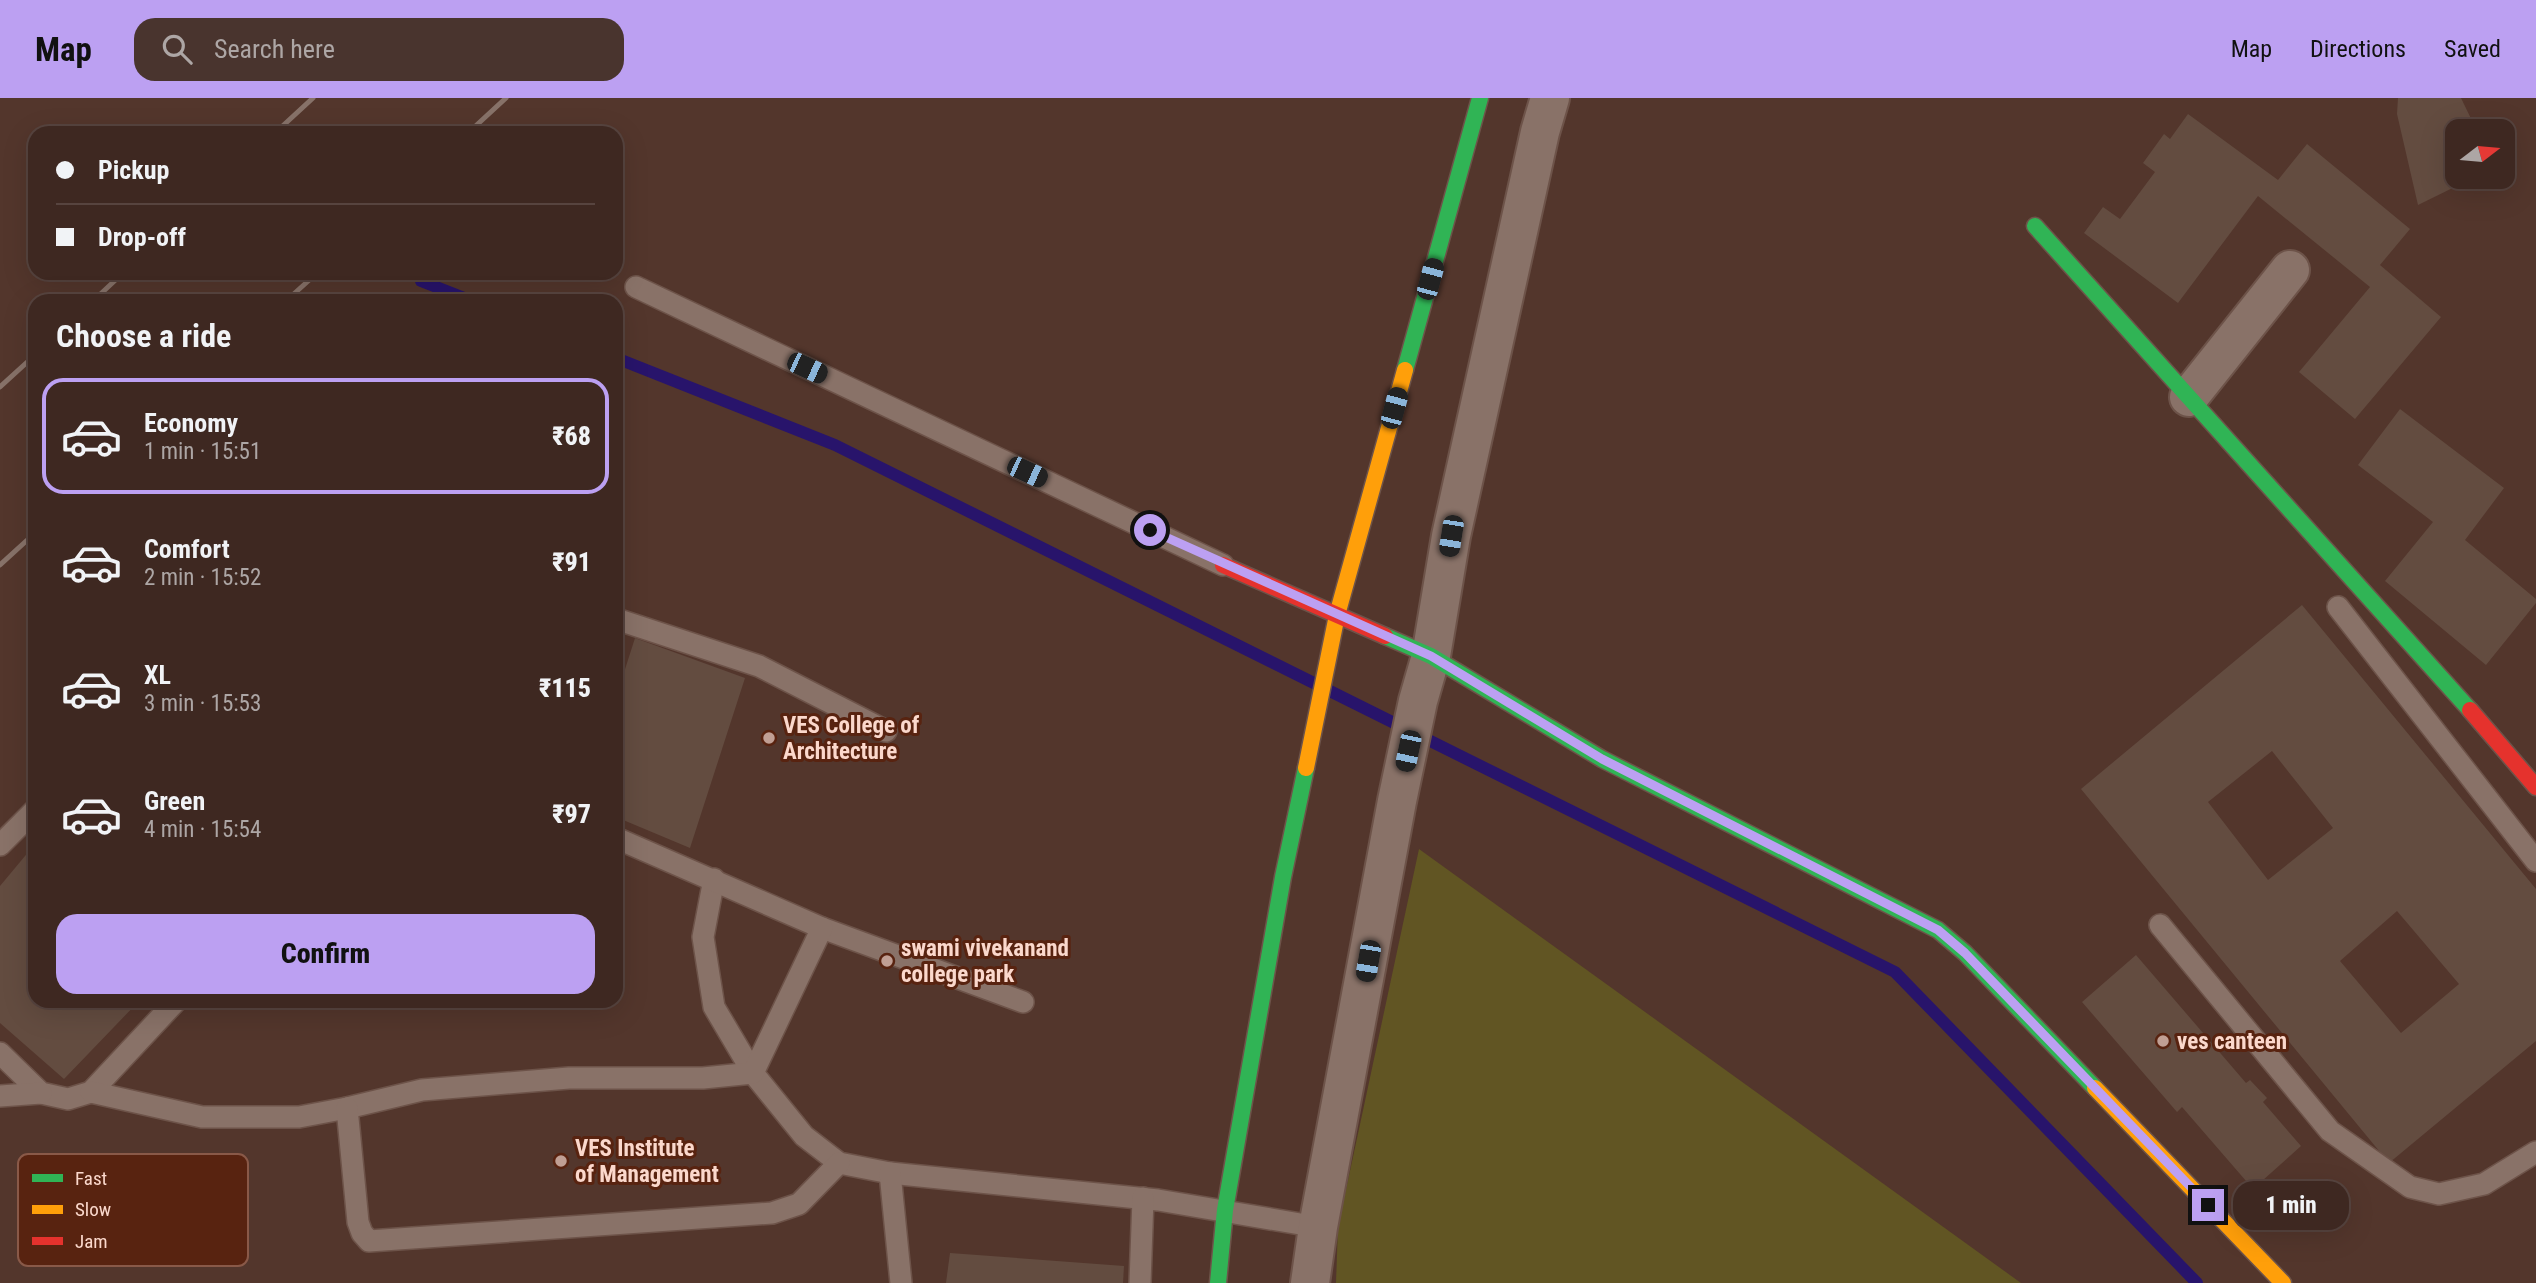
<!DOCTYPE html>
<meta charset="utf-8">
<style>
body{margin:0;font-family:"Roboto Condensed",sans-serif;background:#49342e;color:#f1f3f6;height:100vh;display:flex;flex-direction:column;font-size:26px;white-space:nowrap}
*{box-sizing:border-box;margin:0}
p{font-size:23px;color:#ada6a5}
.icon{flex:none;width:38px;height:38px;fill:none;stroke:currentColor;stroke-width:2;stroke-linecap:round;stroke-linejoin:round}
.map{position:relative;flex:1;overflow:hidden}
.panel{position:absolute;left:28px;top:196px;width:595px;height:714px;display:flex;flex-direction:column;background:#3e2821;border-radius:21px;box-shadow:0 7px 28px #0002,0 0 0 2px #57443f}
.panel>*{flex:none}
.guide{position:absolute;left:28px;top:28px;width:595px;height:154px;border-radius:21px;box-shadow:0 7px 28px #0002,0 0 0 2px #57443f;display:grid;align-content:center;height:154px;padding:0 28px;background:#3e2821}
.needle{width:46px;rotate:74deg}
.fabs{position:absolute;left:2445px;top:21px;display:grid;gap:14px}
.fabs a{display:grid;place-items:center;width:70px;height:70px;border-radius:14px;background:#3e2821;box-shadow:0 7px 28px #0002,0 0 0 2px #57443f;font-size:35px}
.end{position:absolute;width:32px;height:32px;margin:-16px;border:9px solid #bca0f2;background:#111;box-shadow:0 0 0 4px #111}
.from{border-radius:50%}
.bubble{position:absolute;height:49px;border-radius:21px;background:#3e2821;box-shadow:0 7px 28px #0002,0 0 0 2px #57443f;font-size:23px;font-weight:800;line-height:49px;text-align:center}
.car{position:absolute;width:21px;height:42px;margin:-21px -10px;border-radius:9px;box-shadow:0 0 5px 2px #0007;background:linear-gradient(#222 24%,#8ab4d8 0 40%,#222 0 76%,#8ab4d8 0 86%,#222 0)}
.guide b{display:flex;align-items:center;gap:24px;height:66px;font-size:26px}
.guide b+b{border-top:2px solid #57443f}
.guide i{width:18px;height:18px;background:#f1f3f6}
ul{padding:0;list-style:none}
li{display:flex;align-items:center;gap:21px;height:116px;margin:0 14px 10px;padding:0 14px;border:4px solid transparent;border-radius:21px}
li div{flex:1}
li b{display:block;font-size:26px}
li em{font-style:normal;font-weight:800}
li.current{border-color:#bca0f2}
li>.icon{width:63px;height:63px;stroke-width:1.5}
h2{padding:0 28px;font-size:32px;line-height:84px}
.action{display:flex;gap:14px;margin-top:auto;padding:14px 28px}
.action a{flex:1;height:80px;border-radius:21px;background:#bca0f2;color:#111;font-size:28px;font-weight:800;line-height:80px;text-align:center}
header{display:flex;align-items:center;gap:42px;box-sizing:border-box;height:98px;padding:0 35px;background:#bca0f2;color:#111}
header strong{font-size:33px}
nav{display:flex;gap:38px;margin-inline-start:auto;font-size:24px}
.search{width:490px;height:63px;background:#49342e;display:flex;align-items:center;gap:18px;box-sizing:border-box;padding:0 24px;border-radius:21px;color:#ada6a5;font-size:26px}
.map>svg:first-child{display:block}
.green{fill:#615523}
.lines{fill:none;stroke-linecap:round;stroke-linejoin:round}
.stream{stroke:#28146b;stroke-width:12}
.building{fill:#634c40;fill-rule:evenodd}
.lane-casing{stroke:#6d5349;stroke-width:24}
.street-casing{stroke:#6d5349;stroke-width:42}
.fast-casing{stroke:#6d5349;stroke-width:19}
.slow-casing{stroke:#6d5349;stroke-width:19}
.jam-casing{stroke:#6d5349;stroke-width:19}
.lane{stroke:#897268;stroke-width:21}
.street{stroke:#897268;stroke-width:38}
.fast{stroke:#30b455;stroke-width:16}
.slow{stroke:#ff9f0a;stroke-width:16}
.jam{stroke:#e5322d;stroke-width:16}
.rail{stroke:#877269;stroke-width:5}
.route{stroke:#bca0f2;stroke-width:9}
.poi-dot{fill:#c09f94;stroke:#582310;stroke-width:2.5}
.labels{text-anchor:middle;stroke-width:6;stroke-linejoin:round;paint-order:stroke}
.poi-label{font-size:23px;font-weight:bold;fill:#fbd8cc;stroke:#582310;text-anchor:start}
.key{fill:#582310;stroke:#895948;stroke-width:2}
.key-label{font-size:19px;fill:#fbd8cc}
</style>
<header>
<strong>Map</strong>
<div class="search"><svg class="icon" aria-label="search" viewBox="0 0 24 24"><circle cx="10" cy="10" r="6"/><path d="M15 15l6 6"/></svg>Search here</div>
<nav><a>Map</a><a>Directions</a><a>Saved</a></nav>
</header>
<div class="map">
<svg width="2536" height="1185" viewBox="0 0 2536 1185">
<rect width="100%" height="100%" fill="#53362c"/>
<!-- green -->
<polygon class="green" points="1419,751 2021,1185 1336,1185 1338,1129"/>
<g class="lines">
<!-- stream -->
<g class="stream">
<polyline points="421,183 472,203"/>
<polyline points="616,260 835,347 1895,874 2197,1185"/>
</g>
</g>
<!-- building -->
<g class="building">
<polygon points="2398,0 2461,0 2477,33 2457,33 2457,79 2475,79 2418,107 2397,16"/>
<polygon points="2188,16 2278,82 2307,46 2410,131 2380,167 2441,219 2355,321 2299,274 2370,189 2258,98 2178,205 2084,135 2103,109 2120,121 2155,74 2143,65 2164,36 2170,41"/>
<polygon points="2400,311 2504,390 2465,442 2536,501 2536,505 2486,567 2385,483 2433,424 2358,367"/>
<path d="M2302 507 2536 791V943L2389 1065 2081 691ZM2272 653 2333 730 2268 782 2208 704ZM2397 813 2459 886 2401 935 2340 863Z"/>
<polygon points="635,540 745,580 690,750 616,719 616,586 620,587"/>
<polygon points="35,746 35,903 139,903 64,981 0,925 0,788"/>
<polygon points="2136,857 2246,985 2250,982 2267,1000 2263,1004 2301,1048 2253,1091 2182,1009 2177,1014 2082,904"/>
<polygon points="950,1155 1124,1168 1123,1185 946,1185"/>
</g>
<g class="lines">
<defs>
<g id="lane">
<polyline points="636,189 1223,467"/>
<polyline points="2338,509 2536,763"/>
<polyline points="616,521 759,568 886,633"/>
<polyline points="0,747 35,712"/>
<polyline points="714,781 703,839 714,909 753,975 804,1038 839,1065 890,1075 1158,1102 1318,1129"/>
<polyline points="2160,827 2330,1033 2410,1089 2439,1096 2484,1086 2536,1054"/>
<polyline points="822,830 1023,904"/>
<polyline points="0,955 41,995 68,1001 91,994 176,903"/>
<polyline points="91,994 202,1019 299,1019 347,1010 422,992 569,980 703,980 753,975 822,830 616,740"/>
<polyline points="0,998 41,995"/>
<polyline points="347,1010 358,1124 362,1135 369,1143 772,1115 799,1106 839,1065"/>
<polyline points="890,1075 901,1185"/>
<polyline points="1140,1185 1143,1100"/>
</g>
<g id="street">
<polyline points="2189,299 2290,172"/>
<polyline points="1310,1185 1318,1129 1397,703 1418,603 1431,558 1451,438 1540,34 1550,0"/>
</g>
<g id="fast">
<polyline points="2035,128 2470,612"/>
<polyline points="1405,272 1480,0"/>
<polyline points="1385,538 1431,558 1602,661 1938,832 1965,855 2095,990"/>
<polyline points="1218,1185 1225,1112 1283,779 1306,670"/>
</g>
<g id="slow">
<polyline points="1306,670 1337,517 1405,272"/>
<polyline points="2095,990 2283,1185"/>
</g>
<g id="jam">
<polyline points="1223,467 1385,538"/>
<polyline points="2470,612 2536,689"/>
</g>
</defs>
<!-- lane casing -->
<use href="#lane" class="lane-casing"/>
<!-- street casing -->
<use href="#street" class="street-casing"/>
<!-- fast casing -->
<use href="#fast" class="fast-casing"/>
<!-- slow casing -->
<use href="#slow" class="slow-casing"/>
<!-- jam casing -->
<use href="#jam" class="jam-casing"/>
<!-- lane -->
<use href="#lane" class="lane"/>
<!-- street -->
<use href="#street" class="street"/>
<!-- fast -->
<use href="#fast" class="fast"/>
<!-- slow -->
<use href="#slow" class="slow"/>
<!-- jam -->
<use href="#jam" class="jam"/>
<!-- rail -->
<g class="rail">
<polyline points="275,35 313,0"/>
<polyline points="468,35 506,0"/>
<polyline points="93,203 123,175"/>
<polyline points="286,203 317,175"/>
<polyline points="0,289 35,257"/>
<polyline points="0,467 35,435"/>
</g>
</g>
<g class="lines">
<!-- route -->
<polyline class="route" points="1150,432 1431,558 1602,661 1938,832 1965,855 2208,1107"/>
</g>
<!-- markers -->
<g class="poi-dot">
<circle cx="769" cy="640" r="7"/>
<circle cx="887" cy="863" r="7"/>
<circle cx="2163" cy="943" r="7"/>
<circle cx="561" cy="1063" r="7"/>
</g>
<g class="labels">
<!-- poi labels -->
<g class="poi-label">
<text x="783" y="635">VES College of<tspan x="783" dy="26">Architecture</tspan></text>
<text x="901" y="858">swami vivekanand<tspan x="901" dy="26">college park</tspan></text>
<text x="2177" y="951">ves canteen</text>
<text x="575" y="1058">VES Institute<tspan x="575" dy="26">of Management</tspan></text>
</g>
</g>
<!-- legend -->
<rect x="18" y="1056" width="230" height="112" rx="10" class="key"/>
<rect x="32" y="1076" width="31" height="8" fill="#30b455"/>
<rect x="32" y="1107" width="31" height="9" fill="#ff9f0a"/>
<rect x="32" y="1139" width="31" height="8" fill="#e5322d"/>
<g class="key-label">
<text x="75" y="1087">Fast</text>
<text x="75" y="1118">Slow</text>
<text x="75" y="1150">Jam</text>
</g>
</svg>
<div class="fabs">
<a><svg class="needle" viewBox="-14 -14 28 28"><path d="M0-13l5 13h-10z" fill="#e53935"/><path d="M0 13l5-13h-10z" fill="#ada6a5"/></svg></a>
</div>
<i class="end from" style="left:1150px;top:432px"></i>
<i class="end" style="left:2208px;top:1107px"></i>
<div class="bubble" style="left:2233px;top:1083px;width:116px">1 min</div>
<i class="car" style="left:1430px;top:181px;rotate:15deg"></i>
<i class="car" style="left:807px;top:270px;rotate:115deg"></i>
<i class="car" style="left:1394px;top:310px;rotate:15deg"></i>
<i class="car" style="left:1027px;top:374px;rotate:115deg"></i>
<i class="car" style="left:1451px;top:438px;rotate:189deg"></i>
<i class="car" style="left:1408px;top:653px;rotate:192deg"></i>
<i class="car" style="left:1368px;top:863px;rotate:190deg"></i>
<div class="guide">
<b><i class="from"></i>Pickup</b>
<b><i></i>Drop-off</b>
</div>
<section class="panel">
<h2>Choose a ride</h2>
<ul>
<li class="current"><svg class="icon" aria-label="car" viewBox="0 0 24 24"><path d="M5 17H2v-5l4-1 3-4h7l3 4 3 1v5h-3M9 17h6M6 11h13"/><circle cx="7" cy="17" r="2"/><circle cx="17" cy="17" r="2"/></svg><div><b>Economy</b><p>1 min · 15:51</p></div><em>₹68</em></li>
<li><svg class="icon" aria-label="car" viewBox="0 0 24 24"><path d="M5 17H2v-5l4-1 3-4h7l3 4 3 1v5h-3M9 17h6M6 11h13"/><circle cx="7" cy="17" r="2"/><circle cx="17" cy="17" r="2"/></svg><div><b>Comfort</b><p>2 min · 15:52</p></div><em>₹91</em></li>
<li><svg class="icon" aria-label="car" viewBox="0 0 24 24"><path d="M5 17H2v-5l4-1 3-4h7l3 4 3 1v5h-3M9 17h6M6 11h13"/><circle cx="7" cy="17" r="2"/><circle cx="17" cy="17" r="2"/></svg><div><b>XL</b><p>3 min · 15:53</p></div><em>₹115</em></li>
<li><svg class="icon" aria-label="car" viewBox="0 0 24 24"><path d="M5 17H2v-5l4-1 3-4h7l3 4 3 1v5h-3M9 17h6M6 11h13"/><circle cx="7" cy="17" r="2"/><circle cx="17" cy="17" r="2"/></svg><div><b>Green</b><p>4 min · 15:54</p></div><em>₹97</em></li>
</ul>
<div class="action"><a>Confirm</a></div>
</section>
</div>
